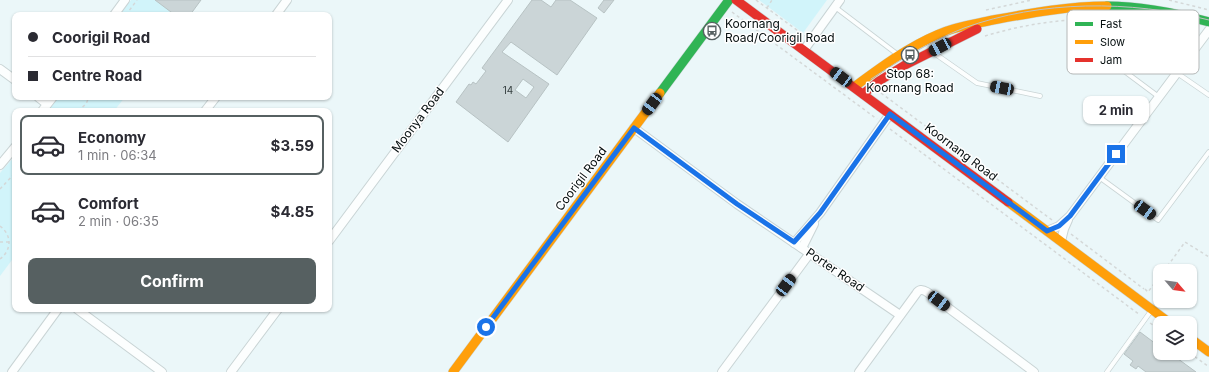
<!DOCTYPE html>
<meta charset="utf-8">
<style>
body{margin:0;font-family:Inter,sans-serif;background:#f2f2f3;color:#2b2b33;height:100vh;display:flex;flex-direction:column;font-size:15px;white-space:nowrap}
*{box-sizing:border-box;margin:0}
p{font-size:13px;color:#7c7c81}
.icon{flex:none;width:22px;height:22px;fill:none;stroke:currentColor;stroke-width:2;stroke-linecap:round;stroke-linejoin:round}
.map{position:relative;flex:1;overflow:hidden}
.side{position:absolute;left:12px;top:108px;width:320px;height:204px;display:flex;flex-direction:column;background:#fff;border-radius:8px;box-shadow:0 1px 3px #0004}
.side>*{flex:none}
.banner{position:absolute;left:12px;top:12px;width:320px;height:88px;border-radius:8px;box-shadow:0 1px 3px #0004;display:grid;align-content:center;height:88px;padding:0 16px;background:#fff}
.needle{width:26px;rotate:118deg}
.fabs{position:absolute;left:1153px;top:264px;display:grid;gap:8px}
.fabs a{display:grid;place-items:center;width:44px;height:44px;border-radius:8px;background:#fff;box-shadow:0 1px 3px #0004;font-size:20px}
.end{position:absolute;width:18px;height:18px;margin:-9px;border:5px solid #1a73e8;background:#fff;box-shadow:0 0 0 2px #fff}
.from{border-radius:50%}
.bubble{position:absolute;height:28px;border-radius:8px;background:#fff;box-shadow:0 1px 3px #0004;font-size:13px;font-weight:700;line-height:28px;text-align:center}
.car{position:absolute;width:12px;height:24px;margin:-12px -6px;border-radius:5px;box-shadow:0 0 3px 1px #0007;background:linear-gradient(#222 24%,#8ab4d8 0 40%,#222 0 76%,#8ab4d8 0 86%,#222 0)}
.banner b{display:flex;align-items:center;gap:14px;height:38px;font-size:15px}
.banner b+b{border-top:1px solid #e1e1e2}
.banner i{width:10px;height:10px;background:#2b2b33}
ul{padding:7px 0 0;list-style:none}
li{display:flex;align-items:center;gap:12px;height:60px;margin:0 8px 6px;padding:0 8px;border:2px solid transparent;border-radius:8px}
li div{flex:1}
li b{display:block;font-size:15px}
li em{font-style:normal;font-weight:700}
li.on{border-color:#566061}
li>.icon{width:36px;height:36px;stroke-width:1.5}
.action{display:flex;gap:8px;margin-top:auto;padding:8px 16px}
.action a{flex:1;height:46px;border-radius:8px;background:#566061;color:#fff;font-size:16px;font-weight:700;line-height:46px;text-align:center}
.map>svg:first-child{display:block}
.green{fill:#d1f4fa}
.building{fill:#cbd5d7;stroke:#b7c2c3;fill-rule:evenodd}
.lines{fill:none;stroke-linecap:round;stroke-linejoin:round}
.lane-casing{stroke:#c9d4d5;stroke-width:5.5}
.street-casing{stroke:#c9d4d5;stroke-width:10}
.fast-casing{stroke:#c9d4d5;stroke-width:10}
.slow-casing{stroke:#c9d4d5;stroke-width:10}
.jam-casing{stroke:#c9d4d5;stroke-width:10}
.path{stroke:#d4d8d8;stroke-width:1.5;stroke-dasharray:3 3;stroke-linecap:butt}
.lane{stroke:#fcfefe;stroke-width:4}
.street{stroke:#fcfefe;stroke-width:8}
.fast{stroke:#30b455;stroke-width:9}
.slow{stroke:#ff9f0a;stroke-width:9}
.jam{stroke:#e5322d;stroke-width:9}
.tram{stroke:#bec1c1;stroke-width:1}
.route{stroke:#1a73e8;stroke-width:5}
.labels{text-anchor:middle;stroke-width:3;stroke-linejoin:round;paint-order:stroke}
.number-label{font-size:10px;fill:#364041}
.poi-label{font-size:12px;fill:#050e0f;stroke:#fff;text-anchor:start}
.street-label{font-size:12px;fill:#050e0f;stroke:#fff}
.key{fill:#fff;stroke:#b4b7b7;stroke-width:1}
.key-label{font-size:11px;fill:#050e0f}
</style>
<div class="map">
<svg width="1209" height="372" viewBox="0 0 1209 372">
<rect width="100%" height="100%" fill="#ebf7f9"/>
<!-- green -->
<g class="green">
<polygon points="131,0 155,0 175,15 120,15"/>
<polygon points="759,0 827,0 803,33"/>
<polygon points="59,97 125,97 114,111 48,111"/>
<polygon points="15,156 15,256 0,276 0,173"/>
</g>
<!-- building -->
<g class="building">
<polygon points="155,0 201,0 190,15 175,15"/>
<path d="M532 0H541L551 7 556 0H570L597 18 557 75 511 42 502 52 549 84 508 142 456 102 469 84 471 85 473 82 476 84 486 71 482 68ZM523 79 534 87 526 98 515 90Z"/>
<polygon points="604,0 614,0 604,13 598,8"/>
<polygon points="1140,332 1160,347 1160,353 1170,353 1196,372 1146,372 1138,366 1136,369 1130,365 1133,361 1124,354"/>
</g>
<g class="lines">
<defs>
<g id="lane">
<polyline points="835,7 897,54"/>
<polyline points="934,53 977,83 1040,96"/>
<polyline points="1090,67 1100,53 1159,97"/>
<polyline points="1177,73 1209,95"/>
<polyline points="1099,177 1158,220 1209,152"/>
<polyline points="1107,372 1151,311"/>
</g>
<g id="street">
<polyline points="114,15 125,0"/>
<polyline points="276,15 287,0"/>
<polyline points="804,50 840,0"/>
<polyline points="0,69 15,80"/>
<polyline points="38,97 47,104"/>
<polyline points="42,111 53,97"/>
<polyline points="205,111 216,97"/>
<polyline points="634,128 737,204 900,315"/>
<polyline points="0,165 15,147"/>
<polyline points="1047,231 1059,226 1070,216 1209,30"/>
<polyline points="329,241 508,0"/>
<polyline points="1061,241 1064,229 1068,220"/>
<polyline points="794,243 820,213 890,114"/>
<polyline points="802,248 814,224"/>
<polyline points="77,309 162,372"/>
<polyline points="12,372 58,309"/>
<polyline points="231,372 278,309"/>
<polyline points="722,372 810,253"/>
<path d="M859 372 916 294C919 289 922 289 927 292L1034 372"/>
</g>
<g id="fast">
<path d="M1107 6C1142 6 1176 13 1209 22"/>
<polyline points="660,93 729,0"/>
</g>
<g id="slow">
<path d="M854 87C881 67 908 47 939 34 956 26 975 24 993 20 1031 13 1068 6 1107 6"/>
<polyline points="1008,202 1170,323"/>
<polyline points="1190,338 1209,352"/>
<polyline points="453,372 660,93"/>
</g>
<g id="jam">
<polyline points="736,0 1008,202"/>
<polyline points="863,94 879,81 905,65 977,29"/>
</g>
</defs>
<!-- lane casing -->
<use href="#lane" class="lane-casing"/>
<!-- street casing -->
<use href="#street" class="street-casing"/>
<!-- fast casing -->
<use href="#fast" class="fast-casing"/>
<!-- slow casing -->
<use href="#slow" class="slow-casing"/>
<!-- jam casing -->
<use href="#jam" class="jam-casing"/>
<!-- path -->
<g class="path">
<polyline points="756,0 805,36"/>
<polyline points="1169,0 1209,10"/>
<polyline points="767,8 772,0"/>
<polyline points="986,10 1032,0"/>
<polyline points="732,12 877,119"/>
<polyline points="126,15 137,0"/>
<path d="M985 36C1054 15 1128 13 1198 32"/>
<polyline points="881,93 1052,220"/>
<polyline points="78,111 86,104 89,97"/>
<polyline points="890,129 1140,315"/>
<polyline points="0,189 15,173"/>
<path d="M0 226C12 235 12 250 0 259"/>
<polyline points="1071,234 1144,289"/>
<polyline points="0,242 9,242"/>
<polyline points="1164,271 1185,242 1209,257"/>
<polyline points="1145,289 1148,292 1160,276"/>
<polyline points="1150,323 1160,330"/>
<polyline points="1190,353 1209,367"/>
</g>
<!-- lane -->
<use href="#lane" class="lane"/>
<!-- street -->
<use href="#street" class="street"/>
<!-- fast -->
<use href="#fast" class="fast"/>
<!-- slow -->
<use href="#slow" class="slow"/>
<!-- jam -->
<use href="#jam" class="jam"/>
<!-- tram -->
<path class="tram" d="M871 79C900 60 931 41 964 28 1041 0 1130 0 1209 20"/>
</g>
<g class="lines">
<!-- route -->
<polyline class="route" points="486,327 634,128 737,204 794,242 820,213 890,114 1047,231 1059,226 1070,216 1116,154"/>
</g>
<!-- icons -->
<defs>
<symbol id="bus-ring" viewBox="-11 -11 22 22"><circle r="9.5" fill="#fff" stroke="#566061" stroke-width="1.5"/><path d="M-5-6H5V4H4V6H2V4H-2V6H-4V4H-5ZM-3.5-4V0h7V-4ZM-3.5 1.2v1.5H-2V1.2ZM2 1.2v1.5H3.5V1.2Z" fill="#566061"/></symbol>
</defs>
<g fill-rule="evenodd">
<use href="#bus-ring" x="702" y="21" width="20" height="20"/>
<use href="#bus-ring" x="900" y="45" width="20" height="20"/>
</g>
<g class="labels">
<!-- number labels -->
<g class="number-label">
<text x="508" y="94">14</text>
</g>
<!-- poi labels -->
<g class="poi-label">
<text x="725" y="28">Koornang<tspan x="725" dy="14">Road/Coorigil Road</tspan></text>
<text x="910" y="78" text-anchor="middle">Stop 68:<tspan x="910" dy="14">Koornang Road</tspan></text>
</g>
<!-- street labels -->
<g class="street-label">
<text transform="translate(418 120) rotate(-53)" y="4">Moonya Road</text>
<text transform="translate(961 152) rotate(37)" y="4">Koornang Road</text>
<text transform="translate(581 179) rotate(-53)" y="4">Coorigil Road</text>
<text transform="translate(835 270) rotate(34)" y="4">Porter Road</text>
</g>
</g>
<!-- legend -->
<rect x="1067" y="10" width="132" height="64" rx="6" class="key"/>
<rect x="1075" y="22" width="18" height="4" fill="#30b455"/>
<rect x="1075" y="40" width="18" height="4" fill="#ff9f0a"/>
<rect x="1075" y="58" width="18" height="4" fill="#e5322d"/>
<g class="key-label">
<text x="1100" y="28">Fast</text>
<text x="1100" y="46">Slow</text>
<text x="1100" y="64">Jam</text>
</g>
</svg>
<div class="fabs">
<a><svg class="needle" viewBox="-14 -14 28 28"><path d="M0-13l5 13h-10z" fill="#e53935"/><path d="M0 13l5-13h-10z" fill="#7c7c81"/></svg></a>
<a><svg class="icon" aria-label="layers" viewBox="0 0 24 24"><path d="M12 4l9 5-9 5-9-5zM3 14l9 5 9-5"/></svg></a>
</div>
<i class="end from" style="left:486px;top:327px"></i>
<i class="end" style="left:1116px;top:154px"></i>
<div class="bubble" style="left:1083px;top:96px;width:66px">2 min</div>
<i class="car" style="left:940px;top:47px;rotate:242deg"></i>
<i class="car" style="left:841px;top:77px;rotate:307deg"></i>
<i class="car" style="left:1002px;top:88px;rotate:281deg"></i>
<i class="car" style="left:652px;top:104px;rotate:217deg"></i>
<i class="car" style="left:1145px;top:210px;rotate:126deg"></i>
<i class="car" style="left:786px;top:285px;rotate:37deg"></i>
<i class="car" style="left:939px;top:301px;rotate:127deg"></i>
<div class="banner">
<b><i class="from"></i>Coorigil Road</b>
<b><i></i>Centre Road</b>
</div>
<section class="side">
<ul>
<li class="on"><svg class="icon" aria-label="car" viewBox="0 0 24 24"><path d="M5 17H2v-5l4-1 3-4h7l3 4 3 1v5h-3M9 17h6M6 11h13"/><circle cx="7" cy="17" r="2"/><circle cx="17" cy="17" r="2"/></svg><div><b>Economy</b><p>1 min · 06:34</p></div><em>$3.59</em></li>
<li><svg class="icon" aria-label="car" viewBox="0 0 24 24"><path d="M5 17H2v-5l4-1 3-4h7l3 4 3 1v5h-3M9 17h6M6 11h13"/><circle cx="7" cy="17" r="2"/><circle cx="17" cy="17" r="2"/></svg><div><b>Comfort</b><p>2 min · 06:35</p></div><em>$4.85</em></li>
</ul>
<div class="action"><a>Confirm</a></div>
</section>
</div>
